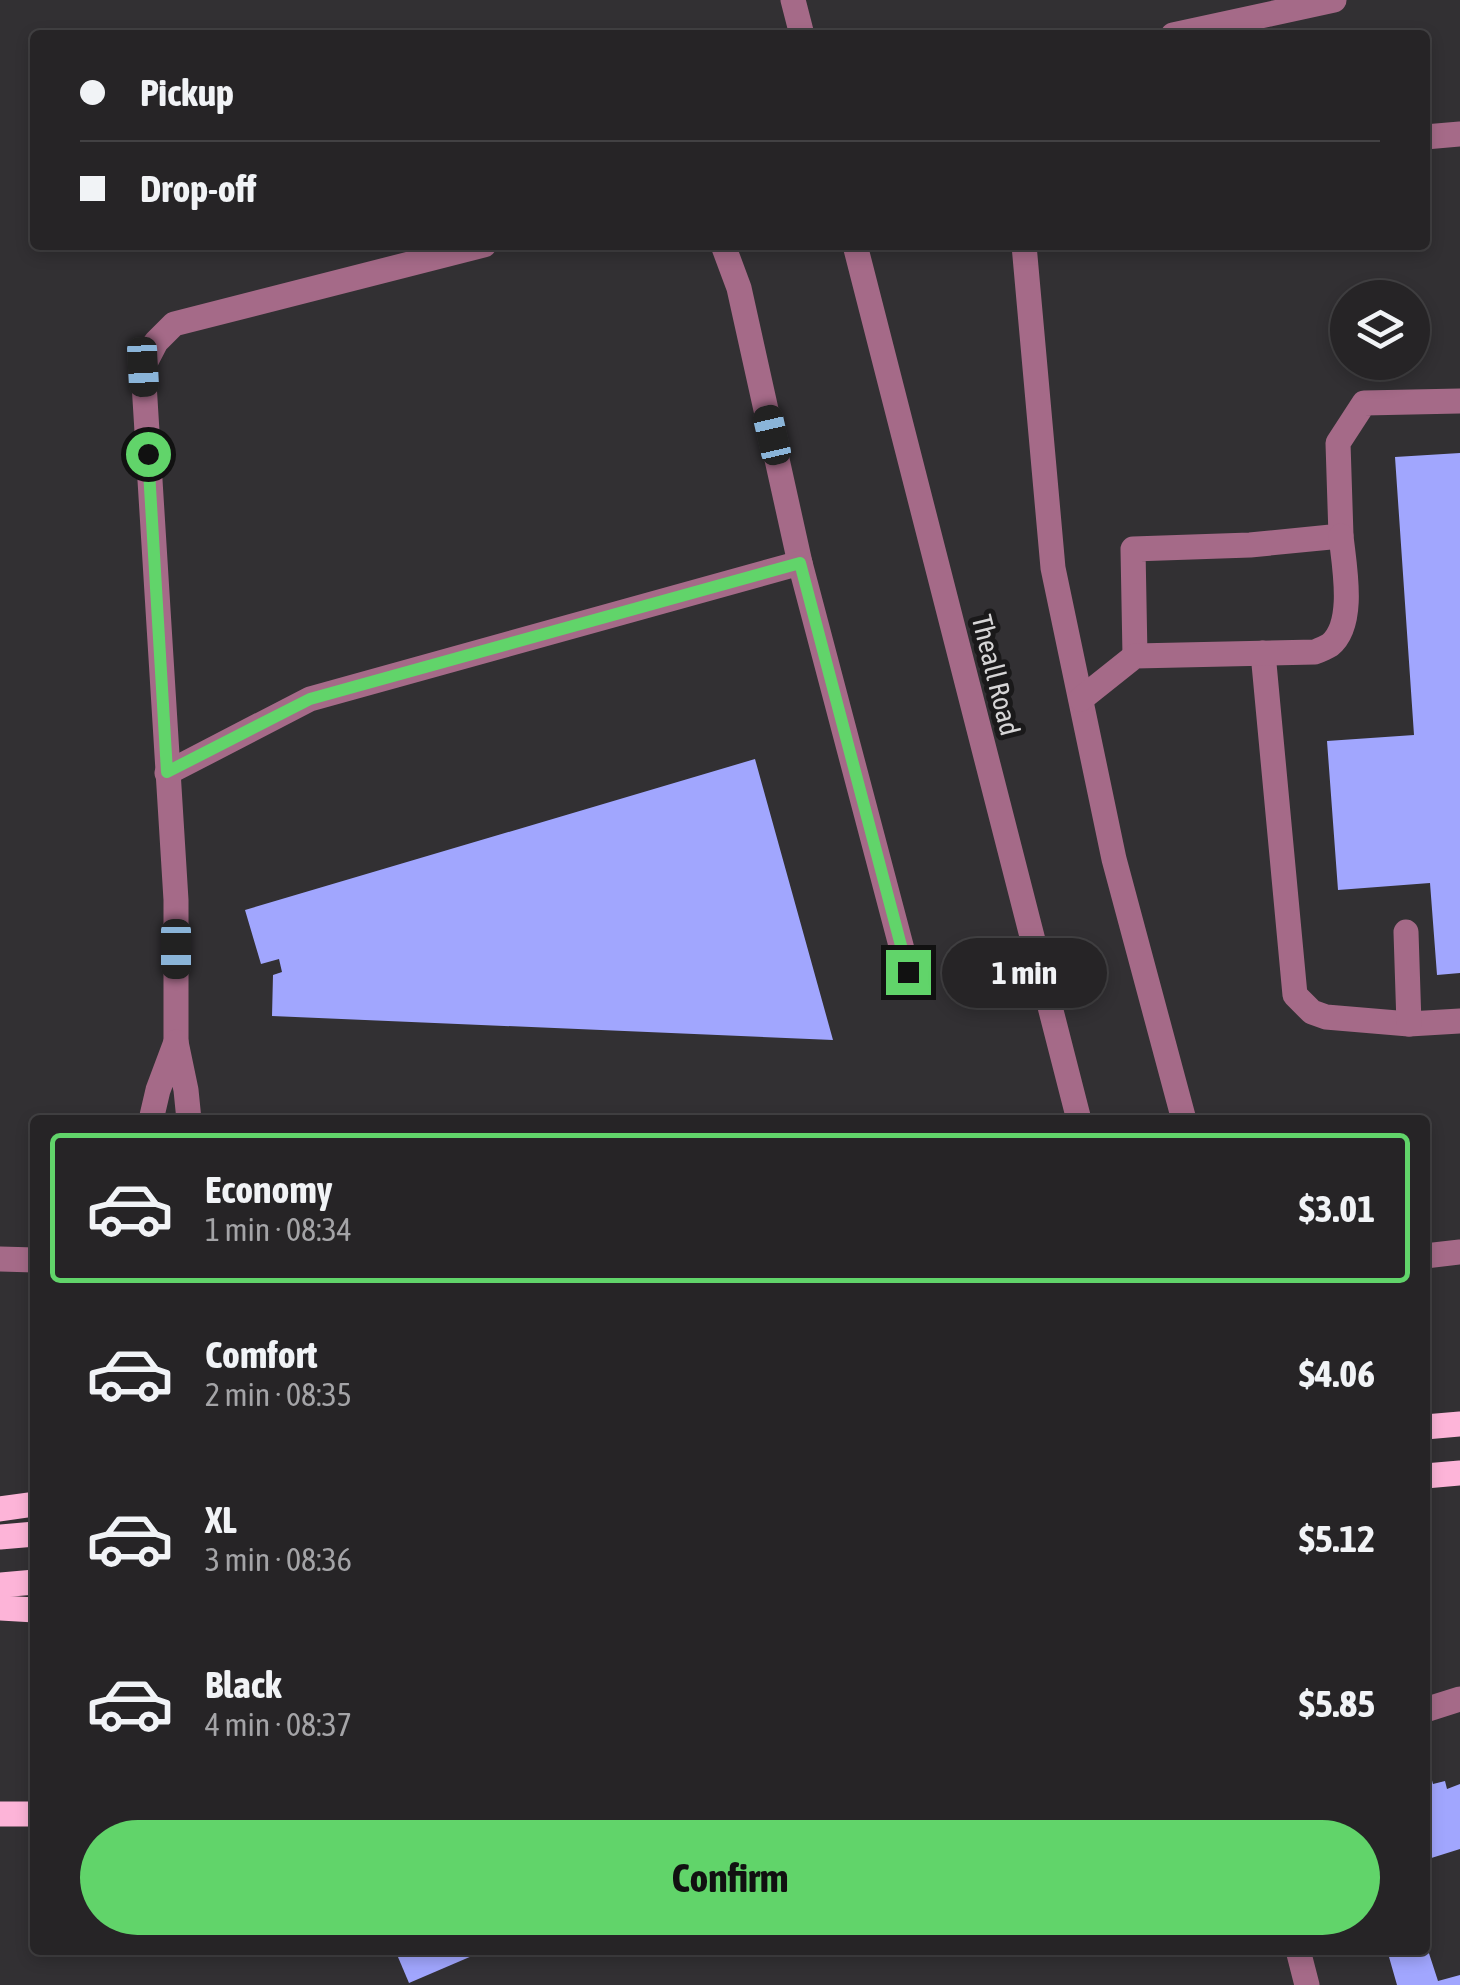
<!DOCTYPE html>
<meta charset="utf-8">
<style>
body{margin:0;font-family:"Asap Condensed",sans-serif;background:#2e2c2e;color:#f1f3f6;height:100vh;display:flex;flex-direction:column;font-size:38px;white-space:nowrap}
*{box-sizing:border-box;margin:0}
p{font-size:32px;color:#a4a4a7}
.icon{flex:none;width:55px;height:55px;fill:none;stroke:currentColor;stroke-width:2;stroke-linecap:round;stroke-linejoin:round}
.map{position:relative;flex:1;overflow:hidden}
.drawer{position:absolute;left:30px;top:1115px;width:1400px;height:840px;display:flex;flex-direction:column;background:#262426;border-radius:10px;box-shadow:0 5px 15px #0003,0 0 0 2px #424143}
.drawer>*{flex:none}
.top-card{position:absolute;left:30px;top:30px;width:1400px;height:220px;border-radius:10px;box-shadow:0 5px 15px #0003,0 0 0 2px #424143;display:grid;align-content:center;height:220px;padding:0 50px;background:#262426}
.buttons{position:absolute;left:1330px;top:280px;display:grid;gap:20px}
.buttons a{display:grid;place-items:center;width:100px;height:100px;border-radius:50%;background:#262426;box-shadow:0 5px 15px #0003,0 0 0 2px #424143;font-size:50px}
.end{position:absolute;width:45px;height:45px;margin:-22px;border:12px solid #61d46a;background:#111;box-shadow:0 0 0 5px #111}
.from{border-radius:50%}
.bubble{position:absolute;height:70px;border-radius:35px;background:#262426;box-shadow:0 5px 15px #0003,0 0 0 2px #424143;font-size:32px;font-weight:700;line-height:70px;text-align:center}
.car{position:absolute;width:30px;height:60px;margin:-30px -15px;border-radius:12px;box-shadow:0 0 8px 2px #0007;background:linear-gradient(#222 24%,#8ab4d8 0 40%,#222 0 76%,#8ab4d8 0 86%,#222 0)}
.top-card b{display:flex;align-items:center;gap:35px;height:95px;font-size:38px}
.top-card b+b{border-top:2px solid #424143}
.top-card i{width:25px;height:25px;background:#f1f3f6}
ul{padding:18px 0 0;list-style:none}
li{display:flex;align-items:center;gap:30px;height:150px;margin:0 20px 15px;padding:0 30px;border:5px solid transparent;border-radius:10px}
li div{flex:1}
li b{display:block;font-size:38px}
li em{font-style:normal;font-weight:700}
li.selected{border-color:#61d46a}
li>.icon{width:90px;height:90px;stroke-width:1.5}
.primary-button{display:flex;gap:20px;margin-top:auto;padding:20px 50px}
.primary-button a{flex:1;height:115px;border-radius:60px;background:#61d46a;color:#111;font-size:40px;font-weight:700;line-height:115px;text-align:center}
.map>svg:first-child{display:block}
.building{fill:#a1a6fe}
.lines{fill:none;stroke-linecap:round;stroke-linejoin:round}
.minor{stroke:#a56a88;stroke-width:25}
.major{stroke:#fdb4d8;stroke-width:25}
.route{stroke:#61d46a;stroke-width:12}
.labels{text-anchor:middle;stroke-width:10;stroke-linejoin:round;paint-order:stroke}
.street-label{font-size:28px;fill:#d6d5d6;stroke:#1a191a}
</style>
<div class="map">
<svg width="1460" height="1985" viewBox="0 0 1460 1985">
<rect width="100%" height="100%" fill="#323033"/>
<!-- building -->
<g class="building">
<polygon points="1460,453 1460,973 1437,975 1430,883 1338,890 1327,741 1414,735 1395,457"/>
<polygon points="755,759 833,1040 272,1016 273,975 282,972 279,959 261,964 245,910"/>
<polygon points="1429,1770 1433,1784 1445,1781 1447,1789 1460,1784 1460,1849 1425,1860 1425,1772"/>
<polygon points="1425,1941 1438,1981 1460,1975 1460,1985 1397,1985 1387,1950 1425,1950"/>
<polygon points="395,1950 486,1950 409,1983"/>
</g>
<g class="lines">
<!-- minor -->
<g class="minor">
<polyline points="793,0 802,35"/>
<polyline points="1173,35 1334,0"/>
<polyline points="1425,137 1460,134"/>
<polyline points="723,245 739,288 800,563 908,972"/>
<polyline points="855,245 1079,1120"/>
<polyline points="1024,245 1053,568 1114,859 1184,1120"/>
<polyline points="1263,653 1295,995 1312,1012 1326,1017 1409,1024 1460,1021"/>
<polyline points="1135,656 1133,549 1250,545 1341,536 1338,443 1364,403 1460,401"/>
<path d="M1081 699 1135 656 1315 652C1320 650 1325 648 1330 645 1356 624 1344 565 1341 536"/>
<polyline points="167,773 310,699 800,563"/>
<polyline points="1406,932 1409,1024"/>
<polyline points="176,1042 176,900 143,367 156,342 174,324 484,245"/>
<polyline points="151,1120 158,1090 176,1042 186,1090 189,1120"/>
<polyline points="1425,1256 1460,1252"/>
<polyline points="0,1259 35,1260"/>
<polyline points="1425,1710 1460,1699"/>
<polyline points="1298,1950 1307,1985"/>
</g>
<!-- major -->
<g class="major">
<polyline points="1425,1427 1460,1424"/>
<polyline points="1425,1476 1460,1473"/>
<polyline points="0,1509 35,1504"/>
<polyline points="0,1537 35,1534"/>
<polyline points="0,1585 35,1582"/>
<polyline points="0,1608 35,1610"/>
<polyline points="0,1814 35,1814"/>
</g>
</g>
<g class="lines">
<!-- route -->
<polyline class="route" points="148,454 167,772 310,699 800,563 908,972"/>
</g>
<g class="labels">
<!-- street labels -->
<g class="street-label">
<text transform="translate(996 675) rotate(76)" y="10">Theall Road</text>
</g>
</g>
</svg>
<div class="buttons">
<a><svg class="icon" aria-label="layers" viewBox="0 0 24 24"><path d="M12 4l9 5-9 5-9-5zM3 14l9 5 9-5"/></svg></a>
</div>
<i class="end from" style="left:148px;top:454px"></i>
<i class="end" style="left:908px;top:972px"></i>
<div class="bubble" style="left:942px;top:938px;width:165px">1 min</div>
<i class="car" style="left:143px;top:367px;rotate:177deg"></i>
<i class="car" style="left:772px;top:435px;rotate:347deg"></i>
<i class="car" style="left:176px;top:949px;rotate:180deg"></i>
<div class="top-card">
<b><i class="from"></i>Pickup</b>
<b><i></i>Drop-off</b>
</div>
<section class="drawer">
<ul>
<li class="selected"><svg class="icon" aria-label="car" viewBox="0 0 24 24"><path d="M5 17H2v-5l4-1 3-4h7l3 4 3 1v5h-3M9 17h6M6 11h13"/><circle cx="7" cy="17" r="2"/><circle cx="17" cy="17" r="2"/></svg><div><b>Economy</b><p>1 min · 08:34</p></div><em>$3.01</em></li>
<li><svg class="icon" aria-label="car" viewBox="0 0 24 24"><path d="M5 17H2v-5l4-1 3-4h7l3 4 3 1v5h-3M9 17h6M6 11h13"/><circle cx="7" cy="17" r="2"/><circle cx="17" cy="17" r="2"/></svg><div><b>Comfort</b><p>2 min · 08:35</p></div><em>$4.06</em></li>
<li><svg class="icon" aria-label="car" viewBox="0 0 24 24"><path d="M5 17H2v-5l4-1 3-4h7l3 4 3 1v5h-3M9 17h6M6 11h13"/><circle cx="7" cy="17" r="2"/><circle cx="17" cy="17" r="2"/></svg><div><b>XL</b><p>3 min · 08:36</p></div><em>$5.12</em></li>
<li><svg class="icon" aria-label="car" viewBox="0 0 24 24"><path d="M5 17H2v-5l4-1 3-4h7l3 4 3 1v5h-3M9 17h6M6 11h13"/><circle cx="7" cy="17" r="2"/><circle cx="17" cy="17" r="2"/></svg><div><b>Black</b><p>4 min · 08:37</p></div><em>$5.85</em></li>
</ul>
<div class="primary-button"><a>Confirm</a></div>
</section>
</div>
